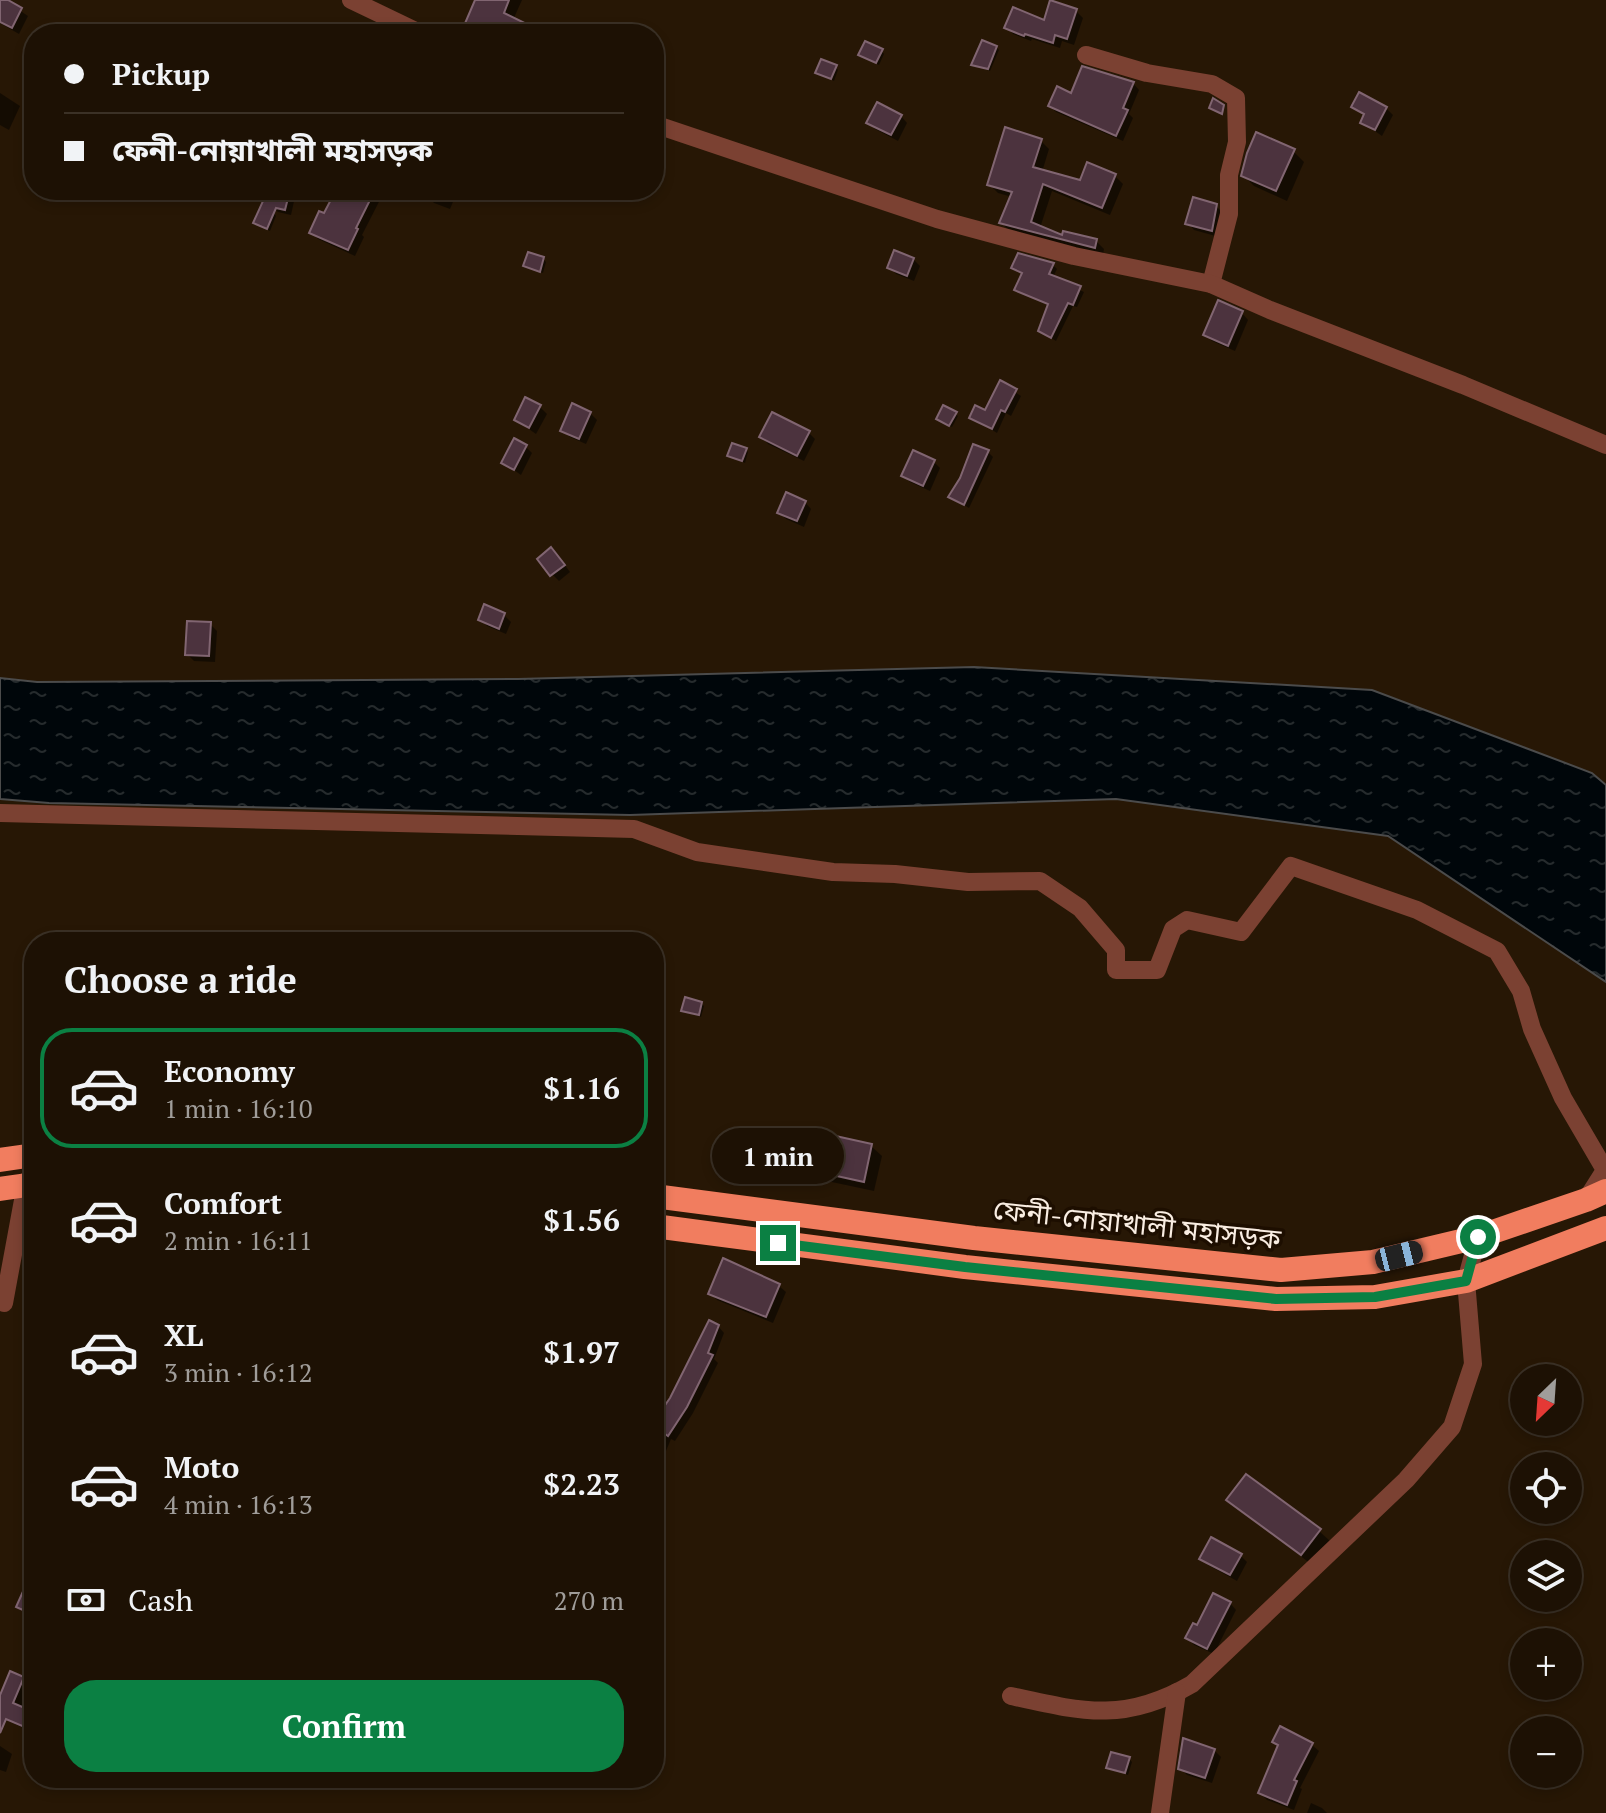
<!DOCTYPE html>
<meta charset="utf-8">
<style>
body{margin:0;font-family:"PT Serif","Noto Sans Bengali",serif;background:#251a0e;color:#f1f3f6;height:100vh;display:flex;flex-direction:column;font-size:30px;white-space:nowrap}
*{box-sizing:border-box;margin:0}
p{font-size:26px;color:#a09d9a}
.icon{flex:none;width:44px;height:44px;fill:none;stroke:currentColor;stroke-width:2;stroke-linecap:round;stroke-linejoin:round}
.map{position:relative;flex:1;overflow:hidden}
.panel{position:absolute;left:24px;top:932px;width:640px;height:856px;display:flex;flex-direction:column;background:#1d1104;border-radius:32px;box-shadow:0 4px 12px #0003,0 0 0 2px #3b3126}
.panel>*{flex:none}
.top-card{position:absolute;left:24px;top:24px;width:640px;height:176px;border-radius:32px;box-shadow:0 4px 12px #0003,0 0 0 2px #3b3126;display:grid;align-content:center;height:176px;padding:0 40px;background:#1d1104}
.needle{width:52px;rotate:205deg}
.buttons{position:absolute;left:1510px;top:1364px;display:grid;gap:16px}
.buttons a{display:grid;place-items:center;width:72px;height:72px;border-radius:50%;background:#1d1104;box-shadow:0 4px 12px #0003,0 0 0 2px #3b3126;font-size:40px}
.end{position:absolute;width:36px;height:36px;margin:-18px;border:10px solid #0b8043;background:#fff;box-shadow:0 0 0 4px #fff}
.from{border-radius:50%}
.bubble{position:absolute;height:56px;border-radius:28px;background:#1d1104;box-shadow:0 4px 12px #0003,0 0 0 2px #3b3126;font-size:26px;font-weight:800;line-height:56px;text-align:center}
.car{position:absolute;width:24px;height:48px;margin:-24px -12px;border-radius:10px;box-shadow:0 0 6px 2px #0007;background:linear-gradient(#222 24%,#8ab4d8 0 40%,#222 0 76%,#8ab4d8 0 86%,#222 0)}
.top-card b{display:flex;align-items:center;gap:28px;height:76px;font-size:30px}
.top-card b+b{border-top:2px solid #3b3126}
.top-card i{width:20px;height:20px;background:#f1f3f6}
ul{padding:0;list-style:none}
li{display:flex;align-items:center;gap:24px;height:120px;margin:0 16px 12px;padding:0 24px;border:4px solid transparent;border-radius:32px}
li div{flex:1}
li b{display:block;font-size:30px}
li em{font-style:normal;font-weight:800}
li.active{border-color:#0b8043}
li>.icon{width:72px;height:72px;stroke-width:1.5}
h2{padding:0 40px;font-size:36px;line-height:96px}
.pay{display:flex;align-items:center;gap:20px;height:88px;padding:0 40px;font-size:30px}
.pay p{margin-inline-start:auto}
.button{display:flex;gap:16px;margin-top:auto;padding:16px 40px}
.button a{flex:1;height:92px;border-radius:32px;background:#0b8043;color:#fff;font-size:32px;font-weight:800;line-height:92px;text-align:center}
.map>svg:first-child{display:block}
.water{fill:url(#water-ripples);stroke:#4b4b4b;stroke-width:2}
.shadow{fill:#0007}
.building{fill:#4c333e;stroke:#816571;stroke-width:2}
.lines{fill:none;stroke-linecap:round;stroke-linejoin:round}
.street{stroke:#7b4132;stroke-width:18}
.highway{stroke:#f17d5f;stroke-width:24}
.route{stroke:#0b8043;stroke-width:10}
.labels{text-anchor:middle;stroke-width:7;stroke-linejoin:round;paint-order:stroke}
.street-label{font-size:28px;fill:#f9ede2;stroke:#1d0e00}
</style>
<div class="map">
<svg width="1606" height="1813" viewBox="0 0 1606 1813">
<defs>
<pattern id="water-ripples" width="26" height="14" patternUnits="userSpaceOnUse" patternTransform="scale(2)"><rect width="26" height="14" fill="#00060a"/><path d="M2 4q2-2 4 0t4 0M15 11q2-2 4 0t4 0" fill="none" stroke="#262b2d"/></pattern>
</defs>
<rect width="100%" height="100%" fill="#271705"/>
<!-- water -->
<polygon class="water" points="974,667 1372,690 1592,773 1606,785 1606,982 1388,836 1116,799 630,815 49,803 0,799 0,678 37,682 518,679"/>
<!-- shadow -->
<g class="shadow">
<polygon points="4,0 28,16 19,34 0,23 0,6"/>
<polygon points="478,0 522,0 513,20 542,34 472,34 465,28"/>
<polygon points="1052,3 1076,11 1083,18 1074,45 1062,41 1060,48 1032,39 1031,41 1013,34 1007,27 1045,22"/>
<polygon points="996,47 999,50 990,71 974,65"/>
<polygon points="882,51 884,54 879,65 863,57"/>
<polygon points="836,67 838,70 834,81 817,72"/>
<polygon points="1133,83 1139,90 1129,114 1133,118 1123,141 1056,112 1050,106 1072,95"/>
<polygon points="0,93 20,106 9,130 0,125"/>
<polygon points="1354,107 1386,108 1393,115 1382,136 1362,122 1365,116"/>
<polygon points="901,116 907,123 898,141 875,129 869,122"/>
<polygon points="1040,140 1049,149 1042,172 1081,182 1115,176 1123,184 1110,215 1052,191 1040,228 1064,237 1096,241 1104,249 1103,255 1010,231 1001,223 1012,197 998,193 989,184"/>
<polygon points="1293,151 1304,162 1287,201 1254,186 1243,175"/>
<polygon points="277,190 311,190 306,201 295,197 291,215 278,212 272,206"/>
<polygon points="338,190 379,190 383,194 362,235 364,237 355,256 318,239 311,232 325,216"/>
<polygon points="430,190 458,190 450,209 434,203 427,196"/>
<polygon points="1216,206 1223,213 1219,237 1194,230 1188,223"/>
<polygon points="274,213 276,216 270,231 255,223"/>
<polygon points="543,259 546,262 543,273 526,266"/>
<polygon points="913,259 920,266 914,281 896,274 890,267"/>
<polygon points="1053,265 1057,269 1053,277 1084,292 1077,307 1073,306 1056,341 1040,331 1050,306 1017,290 1023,274 1014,268"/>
<polygon points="1242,313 1248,320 1235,351 1212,341 1205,335"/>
<polygon points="1001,383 1021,396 1011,416 1006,413 997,433 971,417 986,412"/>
<polygon points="540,407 547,414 536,434 516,420"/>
<polygon points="590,413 597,420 586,444 570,437 563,430"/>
<polygon points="955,414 958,416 952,427 941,421"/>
<polygon points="808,432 815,439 804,461 768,444 762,437"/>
<polygon points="525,446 532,453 521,475 504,463"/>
<polygon points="746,450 748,452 745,463 729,455"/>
<polygon points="988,452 993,457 969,508 951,497"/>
<polygon points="934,462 940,468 930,491 910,482 904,476"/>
<polygon points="805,502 811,509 804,527 786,519 779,512"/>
<polygon points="558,556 570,572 559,581 552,574"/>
<polygon points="504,615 511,622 506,634 487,626 480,619"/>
<polygon points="210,624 217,631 215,662 194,661 187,654"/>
<polygon points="701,1003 704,1006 701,1017 683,1010"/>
<polygon points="871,1146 882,1156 874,1191 827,1181 816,1170"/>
<polygon points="779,1286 786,1292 773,1323 717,1300 710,1293"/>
<polygon points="718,1326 724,1333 714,1359 718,1363 693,1413 675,1441 671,1439 658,1470 654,1468 654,1426"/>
<polygon points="1229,1500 1319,1531 1330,1541 1312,1565"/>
<polygon points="1240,1555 1247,1562 1237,1581 1208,1565 1202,1558"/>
<polygon points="1230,1603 1236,1610 1214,1654 1194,1645 1188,1638"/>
<polygon points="11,1674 34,1683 34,1733 0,1717 0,1700"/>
<polygon points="1274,1742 1312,1745 1319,1751 1300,1788 1302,1789 1294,1810 1267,1800 1260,1793 1279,1747"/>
<polygon points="0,1746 12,1754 6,1772 0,1770"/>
<polygon points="1214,1750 1221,1757 1212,1783 1187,1775 1180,1768"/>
<polygon points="1129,1759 1132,1762 1128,1775 1108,1767"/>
<polygon points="1311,1803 1322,1808 1327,1813 1307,1813"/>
</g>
<!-- building -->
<g class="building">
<polygon points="0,0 8,0 22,8 12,28 0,22"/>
<polygon points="475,0 509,0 504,13 547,34 476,34 463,28"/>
<polygon points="1050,0 1077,9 1067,39 1055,35 1053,43 1025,34 1024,36 1004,28 1013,7 1044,20"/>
<polygon points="982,40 997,46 988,69 971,65"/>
<polygon points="865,41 883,49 876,63 858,55"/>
<polygon points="821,59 837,65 831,79 815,73"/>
<polygon points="1082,66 1134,82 1123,108 1128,110 1116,136 1048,106 1057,86 1071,93"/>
<polygon points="1359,92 1387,107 1375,130 1360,123 1364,114 1351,107"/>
<polygon points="1213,98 1224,105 1222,114 1209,108"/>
<polygon points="877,102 902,115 891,135 866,123"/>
<polygon points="1005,127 1042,139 1033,167 1080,180 1087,162 1116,174 1102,208 1043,184 1031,222 1062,235 1063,231 1097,239 1095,248 999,223 1012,192 987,185"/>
<polygon points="1256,132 1295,149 1276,191 1241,176 1247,153"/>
<polygon points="268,190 290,190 285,210 276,208 267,229 253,223"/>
<polygon points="336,190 375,190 356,228 358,229 348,250 309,233 319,211 324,213"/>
<polygon points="1193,197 1217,204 1212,231 1185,224"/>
<polygon points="894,250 914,258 907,276 887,268"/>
<polygon points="528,252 544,257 540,272 523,266"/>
<polygon points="1018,253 1054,263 1049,274 1081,286 1073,305 1068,303 1051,338 1038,331 1048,304 1014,290 1022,273 1011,268"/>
<polygon points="1218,300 1243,311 1228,346 1203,335"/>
<polygon points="1000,380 1017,389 1005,412 1001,410 992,429 969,418 975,405 985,410"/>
<polygon points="525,397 541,405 529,428 514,420"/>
<polygon points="572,403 591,412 579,439 560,431"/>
<polygon points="943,405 957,412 949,426 936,419"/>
<polygon points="772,412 810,431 797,456 759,437"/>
<polygon points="514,438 527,445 514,470 501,463"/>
<polygon points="732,443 747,448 742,461 727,456"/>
<polygon points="973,444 989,450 964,505 948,497 960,478"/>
<polygon points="913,450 935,460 923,486 901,476"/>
<polygon points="786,492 806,501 797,521 777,513"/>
<polygon points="551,547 565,565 550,576 537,559"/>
<polygon points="484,604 505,613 499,629 478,620"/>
<polygon points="187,621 211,622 209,656 185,655"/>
<polygon points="685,997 702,1002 699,1015 681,1011"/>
<polygon points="822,1133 872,1144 864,1182 814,1171"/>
<polygon points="723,1258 780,1284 766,1317 708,1294"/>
<polygon points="709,1320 719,1325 708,1353 713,1355 687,1407 668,1436 665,1434 654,1459 654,1421 670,1398"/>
<polygon points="1246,1474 1321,1529 1301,1555 1226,1500"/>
<polygon points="1211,1537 1242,1554 1230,1575 1199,1559"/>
<polygon points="34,1567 34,1615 16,1607"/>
<polygon points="1213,1593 1231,1602 1207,1649 1185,1638 1193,1623 1197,1625"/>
<polygon points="10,1671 24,1677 13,1703 34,1712 34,1731 6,1719 0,1733 0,1695"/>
<polygon points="1280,1726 1313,1743 1294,1780 1297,1781 1287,1805 1258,1793 1278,1745 1272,1742"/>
<polygon points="1183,1738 1215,1749 1205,1778 1178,1769"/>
<polygon points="1111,1752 1130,1757 1125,1773 1106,1768"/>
</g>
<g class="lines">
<!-- street -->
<g class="street">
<polyline points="351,0 422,34"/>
<polyline points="1086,55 1147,73 1212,84 1236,98 1237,142 1229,175 1229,214 1211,284"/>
<polyline points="654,124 937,219 1074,256 1211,284 1270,310 1463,385 1606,445"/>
<polyline points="0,813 634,829 697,852 833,872 895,874 968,882 1040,881 1080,908 1116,950 1116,970 1157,970 1173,929 1187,920 1241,932 1291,866 1417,910 1497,951 1521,991 1532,1029 1563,1098 1605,1170 1586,1200"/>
<polyline points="4,1303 26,1184 34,1170"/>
<path d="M1011 1696C1083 1712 1125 1723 1192 1684L1406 1480 1452 1427 1473 1364 1466 1281 1478 1237"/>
<polyline points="1160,1813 1177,1692"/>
</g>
<!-- highway -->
<g class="highway">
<polyline points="0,1160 34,1155"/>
<polyline points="0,1189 34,1184"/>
<polyline points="654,1196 974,1238 1281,1270 1373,1262 1478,1237 1586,1200 1606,1191"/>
<polyline points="654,1226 965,1267 1276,1299 1375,1297 1466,1281 1606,1228"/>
</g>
</g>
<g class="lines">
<!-- route -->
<polyline class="route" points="778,1243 965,1267 1276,1299 1375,1297 1466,1281 1478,1237"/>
</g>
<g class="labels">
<!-- street labels -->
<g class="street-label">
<text transform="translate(1137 1224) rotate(6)" y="10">ফেনী-নোয়াখালী মহাসড়ক</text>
</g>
</g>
</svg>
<div class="buttons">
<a><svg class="needle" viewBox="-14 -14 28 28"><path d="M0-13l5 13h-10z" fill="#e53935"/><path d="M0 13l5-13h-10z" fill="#a09d9a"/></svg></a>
<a><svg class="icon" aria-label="locate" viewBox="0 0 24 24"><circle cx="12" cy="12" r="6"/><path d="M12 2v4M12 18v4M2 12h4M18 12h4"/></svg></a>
<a><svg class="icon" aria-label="layers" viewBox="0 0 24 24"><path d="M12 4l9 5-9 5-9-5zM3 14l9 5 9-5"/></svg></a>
<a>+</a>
<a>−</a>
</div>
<i class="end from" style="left:1478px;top:1237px"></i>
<i class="end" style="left:778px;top:1243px"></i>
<div class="bubble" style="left:712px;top:1128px;width:132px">1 min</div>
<i class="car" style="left:1399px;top:1256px;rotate:76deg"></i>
<div class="top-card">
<b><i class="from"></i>Pickup</b>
<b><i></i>ফেনী-নোয়াখালী মহাসড়ক</b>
</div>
<section class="panel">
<h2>Choose a ride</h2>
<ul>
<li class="active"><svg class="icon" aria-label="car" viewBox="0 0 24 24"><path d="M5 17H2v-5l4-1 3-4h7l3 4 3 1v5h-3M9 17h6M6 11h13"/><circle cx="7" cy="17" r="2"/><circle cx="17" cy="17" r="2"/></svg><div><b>Economy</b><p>1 min · 16:10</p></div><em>$1.16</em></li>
<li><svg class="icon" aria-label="car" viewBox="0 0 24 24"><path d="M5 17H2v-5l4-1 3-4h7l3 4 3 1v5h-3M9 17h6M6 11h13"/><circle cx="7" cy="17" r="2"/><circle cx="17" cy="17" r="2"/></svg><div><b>Comfort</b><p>2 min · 16:11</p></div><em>$1.56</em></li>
<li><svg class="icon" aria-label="car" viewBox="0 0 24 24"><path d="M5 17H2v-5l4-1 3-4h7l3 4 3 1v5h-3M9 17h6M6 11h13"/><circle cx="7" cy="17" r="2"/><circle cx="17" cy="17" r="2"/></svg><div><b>XL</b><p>3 min · 16:12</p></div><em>$1.97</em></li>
<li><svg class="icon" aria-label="car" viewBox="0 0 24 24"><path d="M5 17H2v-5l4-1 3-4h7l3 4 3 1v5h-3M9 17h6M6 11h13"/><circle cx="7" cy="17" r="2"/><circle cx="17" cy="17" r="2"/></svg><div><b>Moto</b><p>4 min · 16:13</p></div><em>$2.23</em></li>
</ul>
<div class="pay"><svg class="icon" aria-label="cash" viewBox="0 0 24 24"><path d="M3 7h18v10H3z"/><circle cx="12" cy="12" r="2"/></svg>Cash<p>270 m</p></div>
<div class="button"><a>Confirm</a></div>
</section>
</div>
